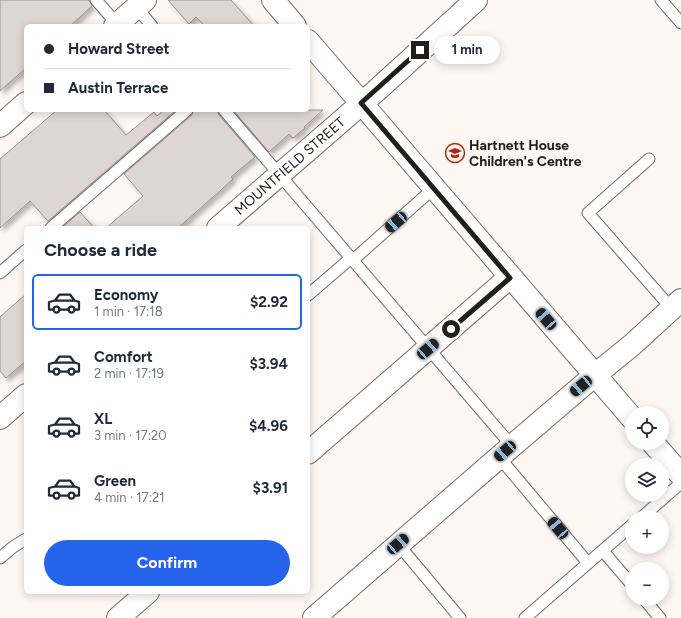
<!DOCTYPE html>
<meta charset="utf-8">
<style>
body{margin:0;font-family:Figtree,sans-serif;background:#f6f6f7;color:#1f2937;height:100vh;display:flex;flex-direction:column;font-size:15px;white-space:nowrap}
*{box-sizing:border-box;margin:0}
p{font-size:13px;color:#747a83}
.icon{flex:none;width:22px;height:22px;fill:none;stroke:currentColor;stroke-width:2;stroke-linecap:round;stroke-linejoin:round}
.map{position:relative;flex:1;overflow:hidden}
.drawer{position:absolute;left:24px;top:226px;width:286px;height:368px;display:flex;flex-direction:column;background:#fff;border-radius:6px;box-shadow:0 2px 10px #0003}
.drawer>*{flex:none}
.hud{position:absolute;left:24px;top:24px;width:286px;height:88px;border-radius:6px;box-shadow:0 2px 10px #0003;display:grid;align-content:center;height:88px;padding:0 20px;background:#fff}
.fabs{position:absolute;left:625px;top:406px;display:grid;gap:8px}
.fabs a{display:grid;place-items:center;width:44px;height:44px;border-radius:50%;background:#fff;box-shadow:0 2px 10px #0003;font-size:20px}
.end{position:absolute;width:18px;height:18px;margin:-9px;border:5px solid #211e1c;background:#fff;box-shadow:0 0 0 2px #fff}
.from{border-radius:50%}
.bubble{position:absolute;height:28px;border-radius:14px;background:#fff;box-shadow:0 2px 10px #0003;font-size:13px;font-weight:700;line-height:28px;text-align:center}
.car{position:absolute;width:12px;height:24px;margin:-12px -6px;border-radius:5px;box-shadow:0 0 3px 1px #0007;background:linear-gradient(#222 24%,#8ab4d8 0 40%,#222 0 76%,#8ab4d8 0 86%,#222 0)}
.hud b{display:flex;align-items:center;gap:14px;height:38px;font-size:15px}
.hud b+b{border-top:1px solid #e0e1e3}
.hud i{width:10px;height:10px;background:#1f2937}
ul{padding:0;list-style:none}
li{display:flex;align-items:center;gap:12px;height:56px;margin:0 8px 6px;padding:0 12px;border:2px solid transparent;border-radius:6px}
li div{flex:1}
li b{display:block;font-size:15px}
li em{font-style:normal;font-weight:700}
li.active{border-color:#2563eb}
li>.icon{width:36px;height:36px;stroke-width:1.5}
h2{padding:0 20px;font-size:18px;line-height:48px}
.button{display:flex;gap:8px;margin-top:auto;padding:8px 20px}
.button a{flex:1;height:46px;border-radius:24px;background:#2563eb;color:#fff;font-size:16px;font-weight:700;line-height:46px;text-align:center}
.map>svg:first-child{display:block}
.building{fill:#ded6d0;stroke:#9a928c;filter:url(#shadow)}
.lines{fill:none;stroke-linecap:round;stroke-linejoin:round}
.lane-casing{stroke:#756e68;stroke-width:13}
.street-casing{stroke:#756e68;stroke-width:24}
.secondary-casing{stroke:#756e68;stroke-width:24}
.lane{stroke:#fff;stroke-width:11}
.street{stroke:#fff;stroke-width:22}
.secondary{stroke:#fff;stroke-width:22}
.route{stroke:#211e1c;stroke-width:5}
.labels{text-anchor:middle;stroke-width:3.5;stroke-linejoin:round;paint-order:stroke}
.poi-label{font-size:14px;font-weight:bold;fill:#211e1c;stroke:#fff7f2;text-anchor:start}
.street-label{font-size:14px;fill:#211e1c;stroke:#fff7f2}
</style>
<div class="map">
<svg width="681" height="618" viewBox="0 0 681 618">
<defs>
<filter id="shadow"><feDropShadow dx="3.5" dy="3.5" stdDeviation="2" flood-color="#0004"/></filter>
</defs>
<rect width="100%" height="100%" fill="#fff7f2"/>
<!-- building -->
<g class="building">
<polygon points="0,0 89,0 92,6 70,26 26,26 26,68 0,91"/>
<polygon points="168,0 231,0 254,26 205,26 196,17 189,24"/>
<polygon points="57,110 104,110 126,135 154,112 157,116 164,110 176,110 48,221 30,201 0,228 0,159"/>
<polygon points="194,110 217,110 219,115 255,157 231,177 233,179 221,190 178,228 106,228 143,196 124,174 192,115"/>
<polygon points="233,110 323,110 304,127 305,128 293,138 289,134 269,152"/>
<polygon points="80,212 94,228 62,228"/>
<polygon points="26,294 26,361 6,378 0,371 0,317"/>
</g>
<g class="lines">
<defs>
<g id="lane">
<polyline points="96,0 117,24"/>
<polyline points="661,0 681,23"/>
<polyline points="136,7 152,26"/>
<polyline points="224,110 512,446"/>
<polyline points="649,159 588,213 671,308"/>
<polyline points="51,228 187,110"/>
<polyline points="353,260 434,188"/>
<polyline points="0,273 26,250"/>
<polyline points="308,295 351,258"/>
<polyline points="499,457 588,563"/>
<polyline points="642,517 681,483"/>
<polyline points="398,544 460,618"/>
<polyline points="603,551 632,585"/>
<polyline points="0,558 13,547 26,539"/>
<polyline points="644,599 660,618"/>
<polyline points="525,618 632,525"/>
</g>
<g id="street">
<polyline points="115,26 145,0"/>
<polyline points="0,126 26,103"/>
<path id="s1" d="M218 228 376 91 476 0"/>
<polyline points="0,418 26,395"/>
<polyline points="308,453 510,277"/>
<polyline points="118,618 148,592"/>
<polyline points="314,618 512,446 595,375 632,345 681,300"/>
</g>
<g id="secondary">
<polyline points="273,0 295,26"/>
<polyline points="308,41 632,418"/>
<polyline points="653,443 681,475"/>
</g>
</defs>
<!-- lane casing -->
<use href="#lane" class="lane-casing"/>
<!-- street casing -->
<use href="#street" class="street-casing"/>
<!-- secondary casing -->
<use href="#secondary" class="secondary-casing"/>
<!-- lane -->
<use href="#lane" class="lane"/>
<!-- street -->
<use href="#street" class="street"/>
<!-- secondary -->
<use href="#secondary" class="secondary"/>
</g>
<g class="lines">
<!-- route -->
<polyline class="route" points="420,50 361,103 510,278 451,329"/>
</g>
<!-- icons -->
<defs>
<symbol id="school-ring" viewBox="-11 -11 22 22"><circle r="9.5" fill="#fff7f2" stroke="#b22510" stroke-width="1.5"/><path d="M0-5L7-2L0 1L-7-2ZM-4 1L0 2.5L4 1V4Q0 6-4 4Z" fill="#b22510"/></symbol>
</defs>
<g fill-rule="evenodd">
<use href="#school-ring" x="444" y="142" width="22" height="22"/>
</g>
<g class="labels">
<!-- poi labels -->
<g class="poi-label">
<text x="469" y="150">Hartnett House<tspan x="469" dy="16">Children's Centre</tspan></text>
</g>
<!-- street labels -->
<g class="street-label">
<text dy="5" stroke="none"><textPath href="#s1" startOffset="95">MOUNTFIELD STREET</textPath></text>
</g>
</g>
</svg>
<div class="fabs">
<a><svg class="icon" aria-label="locate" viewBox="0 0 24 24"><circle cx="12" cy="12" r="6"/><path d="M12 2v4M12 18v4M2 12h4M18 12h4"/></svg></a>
<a><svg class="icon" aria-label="layers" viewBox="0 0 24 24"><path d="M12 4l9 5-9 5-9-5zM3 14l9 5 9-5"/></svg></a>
<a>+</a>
<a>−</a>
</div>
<i class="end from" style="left:451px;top:329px"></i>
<i class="end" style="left:420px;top:50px"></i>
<div class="bubble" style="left:434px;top:36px;width:66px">1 min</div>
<i class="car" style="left:396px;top:222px;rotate:229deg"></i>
<i class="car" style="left:546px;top:319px;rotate:319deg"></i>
<i class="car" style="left:428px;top:349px;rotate:49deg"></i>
<i class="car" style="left:581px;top:386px;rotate:230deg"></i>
<i class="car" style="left:505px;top:451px;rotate:229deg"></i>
<i class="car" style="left:558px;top:528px;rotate:320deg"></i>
<i class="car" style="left:398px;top:544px;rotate:49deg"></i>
<div class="hud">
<b><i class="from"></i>Howard Street</b>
<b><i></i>Austin Terrace</b>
</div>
<section class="drawer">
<h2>Choose a ride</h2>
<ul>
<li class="active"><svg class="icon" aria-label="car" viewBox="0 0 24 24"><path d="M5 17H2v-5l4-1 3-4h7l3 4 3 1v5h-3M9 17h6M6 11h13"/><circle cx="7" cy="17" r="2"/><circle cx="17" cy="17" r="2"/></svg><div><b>Economy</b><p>1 min · 17:18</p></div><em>$2.92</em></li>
<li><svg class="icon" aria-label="car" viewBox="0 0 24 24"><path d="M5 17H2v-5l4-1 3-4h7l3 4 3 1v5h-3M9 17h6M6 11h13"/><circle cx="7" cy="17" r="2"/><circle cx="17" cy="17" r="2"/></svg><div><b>Comfort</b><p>2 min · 17:19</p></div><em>$3.94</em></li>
<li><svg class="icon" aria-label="car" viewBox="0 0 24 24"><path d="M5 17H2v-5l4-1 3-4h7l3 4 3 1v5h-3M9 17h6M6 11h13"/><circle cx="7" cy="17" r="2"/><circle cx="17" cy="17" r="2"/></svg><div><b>XL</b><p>3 min · 17:20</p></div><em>$4.96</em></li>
<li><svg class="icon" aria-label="car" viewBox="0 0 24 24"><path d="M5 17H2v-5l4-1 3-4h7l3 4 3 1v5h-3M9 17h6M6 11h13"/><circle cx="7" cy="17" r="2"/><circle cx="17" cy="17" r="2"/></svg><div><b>Green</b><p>4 min · 17:21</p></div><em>$3.91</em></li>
</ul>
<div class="button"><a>Confirm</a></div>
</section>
</div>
